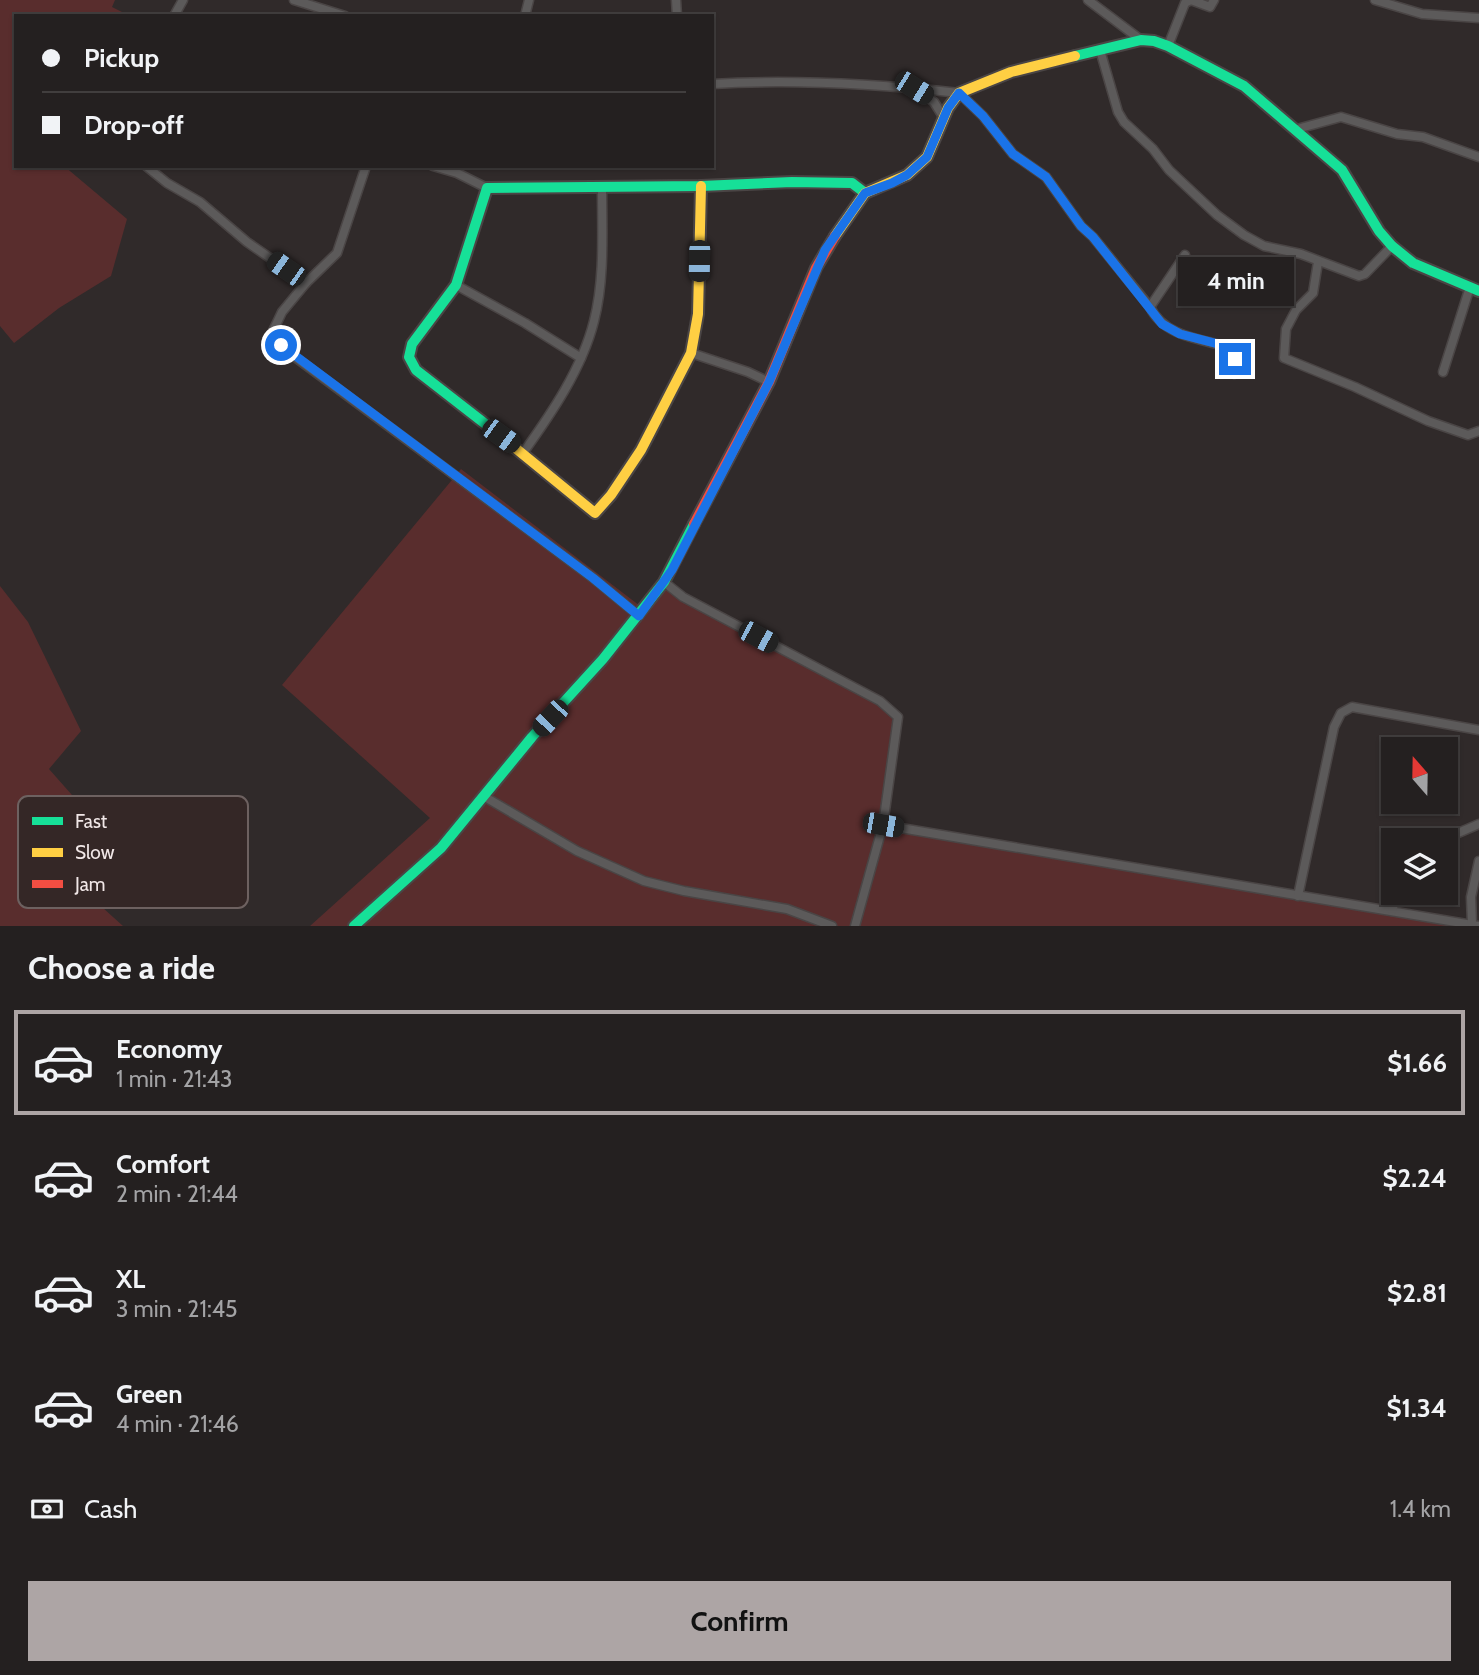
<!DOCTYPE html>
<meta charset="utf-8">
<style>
body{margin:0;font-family:Cabin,sans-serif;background:#2c2829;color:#f1f3f6;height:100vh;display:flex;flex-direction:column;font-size:26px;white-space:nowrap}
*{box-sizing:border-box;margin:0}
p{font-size:23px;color:#a3a3a5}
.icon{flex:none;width:38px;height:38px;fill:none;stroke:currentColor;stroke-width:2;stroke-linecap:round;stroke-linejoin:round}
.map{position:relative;height:926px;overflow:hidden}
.panel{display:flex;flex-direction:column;background:#242020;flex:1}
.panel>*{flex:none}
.top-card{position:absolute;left:14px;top:14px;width:700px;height:154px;border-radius:0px;box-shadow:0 2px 5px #0004,0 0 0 2px #413e3e;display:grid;align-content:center;height:154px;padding:0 28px;background:#242020}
.needle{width:46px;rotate:340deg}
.tools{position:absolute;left:1381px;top:737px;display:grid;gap:14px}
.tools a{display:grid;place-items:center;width:77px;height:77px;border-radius:0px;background:#242020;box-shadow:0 2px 5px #0004,0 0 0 2px #413e3e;font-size:35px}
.end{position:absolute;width:32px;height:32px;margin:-16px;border:9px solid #1a73e8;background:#fff;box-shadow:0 0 0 4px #fff}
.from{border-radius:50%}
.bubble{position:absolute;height:49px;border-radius:0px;background:#242020;box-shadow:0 2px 5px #0004,0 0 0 2px #413e3e;font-size:23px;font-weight:700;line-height:49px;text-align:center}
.car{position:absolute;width:21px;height:42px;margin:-21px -10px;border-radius:9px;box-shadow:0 0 5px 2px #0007;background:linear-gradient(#222 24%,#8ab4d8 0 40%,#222 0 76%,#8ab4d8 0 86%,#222 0)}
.top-card b{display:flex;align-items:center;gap:24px;height:66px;font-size:26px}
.top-card b+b{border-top:2px solid #413e3e}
.top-card i{width:18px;height:18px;background:#f1f3f6}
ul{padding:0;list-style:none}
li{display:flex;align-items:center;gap:21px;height:105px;margin:0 14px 10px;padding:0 14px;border:4px solid transparent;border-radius:0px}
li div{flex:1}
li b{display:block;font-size:26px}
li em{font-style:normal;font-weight:700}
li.active{border-color:#ada5a5}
li>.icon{width:63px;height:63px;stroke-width:1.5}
h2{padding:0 28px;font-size:32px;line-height:84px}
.pay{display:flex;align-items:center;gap:18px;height:77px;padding:0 28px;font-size:26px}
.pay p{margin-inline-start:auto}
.cta{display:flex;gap:14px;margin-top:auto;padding:14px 28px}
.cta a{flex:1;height:80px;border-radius:0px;background:#ada5a5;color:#111;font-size:28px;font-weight:700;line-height:80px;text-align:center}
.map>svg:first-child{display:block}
.green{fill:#592d2d}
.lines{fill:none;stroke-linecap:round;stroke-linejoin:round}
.street-casing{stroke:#4a4545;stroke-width:11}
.fast-casing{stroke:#4a4545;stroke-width:14}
.slow-casing{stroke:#4a4545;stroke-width:14}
.jam-casing{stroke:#4a4545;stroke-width:14}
.street{stroke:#5c5a5a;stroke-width:8}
.fast{stroke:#16e098;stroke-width:10}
.slow{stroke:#ffcf43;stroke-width:10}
.jam{stroke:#f24e42;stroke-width:10}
.route{stroke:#1a73e8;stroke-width:9}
.key{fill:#342726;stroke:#6d6160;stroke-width:2}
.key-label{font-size:19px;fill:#f1e7e7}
</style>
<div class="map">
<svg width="1479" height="926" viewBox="0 0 1479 926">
<rect width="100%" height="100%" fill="#302a2a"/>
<!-- green -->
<g class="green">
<polygon points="0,0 115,0 112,7 130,16 16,16 16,166 64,166 127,219 111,276 59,308 14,343 0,326"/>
<polygon points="461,469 644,609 664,582 683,597 880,701 898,717 883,825 1479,926 310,926 430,818 282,685"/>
<polygon points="0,586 28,622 81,731 49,769 140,872 103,908 123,926 0,926"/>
</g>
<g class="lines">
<defs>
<g id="street">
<polyline points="294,0 345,16"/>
<polyline points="676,0 677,16"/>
<polyline points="1088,0 1141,40"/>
<polyline points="1375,0 1422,14 1479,18"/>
<polyline points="174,16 183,0"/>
<polyline points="525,16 529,0"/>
<polyline points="1168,46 1185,3 1191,0 1210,7 1214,0"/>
<polyline points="1100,50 1118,112 1124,122 1153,149 1169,170 1217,215 1244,235 1264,246 1301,254 1359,276 1365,274 1392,246"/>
<path d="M712 84C795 79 877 84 959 93L983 116 1013 154 1046 177 1081 226 1093 237 1150 307C1163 335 1198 339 1225 346L1235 360 1234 374"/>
<polyline points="916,89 934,102 944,118"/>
<polyline points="1297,129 1341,117 1397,134 1423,137 1479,157"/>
<polyline points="146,166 167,183 200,202 247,242 306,283"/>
<polyline points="366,166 337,253 306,283 282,312 271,335 291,354 593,578 639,616"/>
<polyline points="433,166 457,173 487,188"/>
<polyline points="1318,262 1313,293 1296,310 1286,329 1284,358 1355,387 1428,421 1468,435 1479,431"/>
<polyline points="456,285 525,323 581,358"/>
<polyline points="1150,307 1185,255"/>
<polyline points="691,353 748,372 769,382"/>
<polyline points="1443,372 1470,287"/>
<path d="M523 453C551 414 582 369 594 321 605 279 602 230 602 187"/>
<polyline points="664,582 683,597 880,701 898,717 883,825 855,926"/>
<polyline points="485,797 577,851 644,881 684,891 787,909 832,926"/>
<polyline points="883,825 1479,926"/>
<polyline points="1442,840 1479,824"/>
<polyline points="1298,896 1334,727 1341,713 1352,707 1479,730"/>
<polyline points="1392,911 1398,892"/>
<polyline points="1472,924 1471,897 1479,861"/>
</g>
<g id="fast">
<polyline points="1075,56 1141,40 1154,41 1168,46 1244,86 1342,170 1379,231 1392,246 1413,263 1479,291"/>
<polyline points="497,433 416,370 409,357 412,344 456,285 487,188 701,186 792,182 852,183 865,193"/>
<polyline points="354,926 441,848 532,737 603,659 664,582 694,524"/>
</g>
<g id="slow">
<polyline points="835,236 865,193 907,175 927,157 948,108 959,93 1011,72 1075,56"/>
<polyline points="497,433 595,513 611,495 641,450 691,353 698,314 701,186"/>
</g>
<polyline id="jam" points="694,524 769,382 816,268 835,236"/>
</defs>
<!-- street casing -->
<use href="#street" class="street-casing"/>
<!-- fast casing -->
<use href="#fast" class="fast-casing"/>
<!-- slow casing -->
<use href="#slow" class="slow-casing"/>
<!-- jam casing -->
<use href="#jam" class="jam-casing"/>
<!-- street -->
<use href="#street" class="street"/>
<!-- fast -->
<use href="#fast" class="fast"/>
<!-- slow -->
<use href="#slow" class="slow"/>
<!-- jam -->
<use href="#jam" class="jam"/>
</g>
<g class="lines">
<!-- route -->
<polyline class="route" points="281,345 593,578 639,616 672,570 769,382 825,250 865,193 892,183 907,175 927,157 948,108 959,93 983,116 1013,154 1046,177 1081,226 1093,237 1162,324 1180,334 1226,346 1235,359"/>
</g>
<!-- legend -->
<rect x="18" y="796" width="230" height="112" rx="10" class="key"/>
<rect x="32" y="817" width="31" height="8" fill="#16e098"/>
<rect x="32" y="848" width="31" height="9" fill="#ffcf43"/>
<rect x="32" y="880" width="31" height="8" fill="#f24e42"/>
<g class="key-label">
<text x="75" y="828">Fast</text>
<text x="75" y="859">Slow</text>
<text x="75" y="891">Jam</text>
</g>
</svg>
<div class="tools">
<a><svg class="needle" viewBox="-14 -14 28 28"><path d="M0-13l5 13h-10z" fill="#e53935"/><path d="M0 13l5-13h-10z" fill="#a3a3a5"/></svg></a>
<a><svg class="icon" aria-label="layers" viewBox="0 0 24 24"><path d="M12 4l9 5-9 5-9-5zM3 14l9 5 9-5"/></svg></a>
</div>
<i class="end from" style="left:281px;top:345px"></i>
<i class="end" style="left:1235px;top:359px"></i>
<div class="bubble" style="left:1178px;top:257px;width:116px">4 min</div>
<i class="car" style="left:914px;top:88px;rotate:122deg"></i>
<i class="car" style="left:699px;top:261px;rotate:181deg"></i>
<i class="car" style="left:286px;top:269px;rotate:305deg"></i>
<i class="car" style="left:501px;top:436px;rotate:126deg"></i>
<i class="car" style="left:758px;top:637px;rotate:118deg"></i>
<i class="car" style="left:550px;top:718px;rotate:223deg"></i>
<i class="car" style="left:883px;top:825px;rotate:100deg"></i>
<div class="top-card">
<b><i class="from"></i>Pickup</b>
<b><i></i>Drop-off</b>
</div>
</div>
<section class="panel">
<h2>Choose a ride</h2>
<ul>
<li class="active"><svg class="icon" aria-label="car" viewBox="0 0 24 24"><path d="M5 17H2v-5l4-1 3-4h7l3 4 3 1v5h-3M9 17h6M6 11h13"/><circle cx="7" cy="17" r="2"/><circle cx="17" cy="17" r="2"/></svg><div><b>Economy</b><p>1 min · 21:43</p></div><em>$1.66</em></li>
<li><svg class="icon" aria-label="car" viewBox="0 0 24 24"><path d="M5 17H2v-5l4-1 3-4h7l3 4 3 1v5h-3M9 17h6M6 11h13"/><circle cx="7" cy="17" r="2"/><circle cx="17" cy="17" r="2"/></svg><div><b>Comfort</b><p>2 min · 21:44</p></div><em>$2.24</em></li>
<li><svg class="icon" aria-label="car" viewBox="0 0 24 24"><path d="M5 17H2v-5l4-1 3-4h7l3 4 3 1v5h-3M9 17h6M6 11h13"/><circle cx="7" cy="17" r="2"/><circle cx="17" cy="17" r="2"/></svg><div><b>XL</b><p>3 min · 21:45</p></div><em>$2.81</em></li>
<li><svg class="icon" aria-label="car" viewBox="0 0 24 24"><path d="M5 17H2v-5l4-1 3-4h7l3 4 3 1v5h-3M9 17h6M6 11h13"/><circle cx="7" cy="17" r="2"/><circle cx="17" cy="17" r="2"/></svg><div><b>Green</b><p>4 min · 21:46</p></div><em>$1.34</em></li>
</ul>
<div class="pay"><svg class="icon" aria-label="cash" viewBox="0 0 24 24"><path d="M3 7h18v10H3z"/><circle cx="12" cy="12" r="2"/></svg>Cash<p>1.4 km</p></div>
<div class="cta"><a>Confirm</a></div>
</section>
